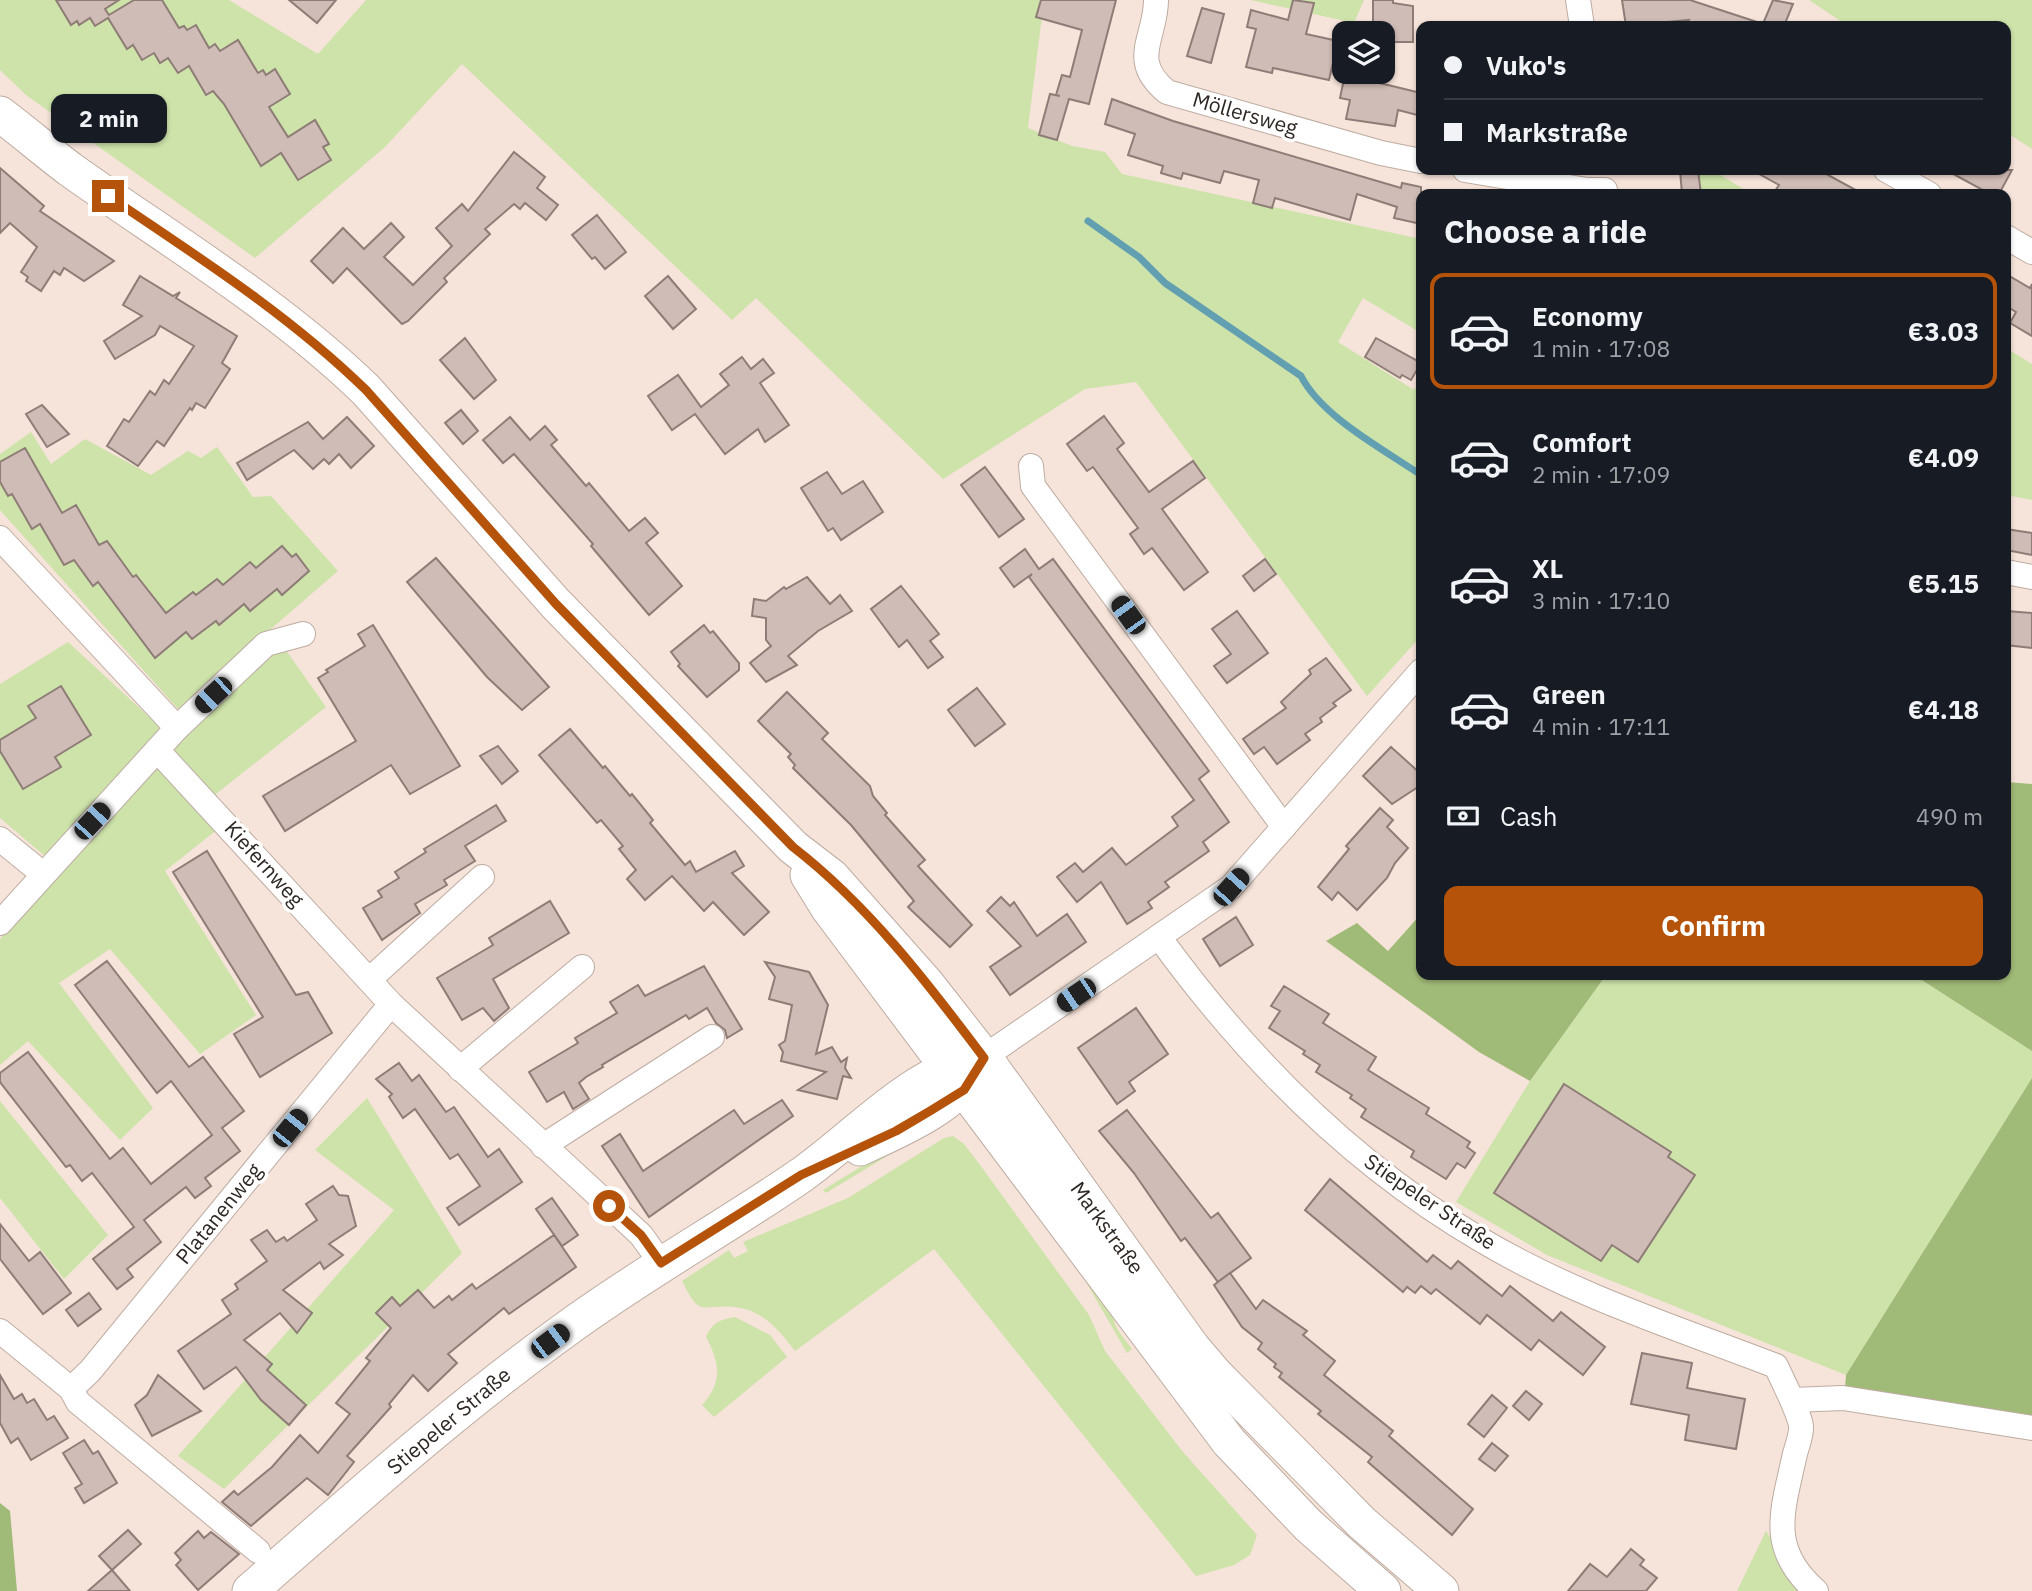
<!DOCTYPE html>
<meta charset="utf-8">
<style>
body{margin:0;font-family:"IBM Plex Sans",sans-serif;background:#242831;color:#f1f3f6;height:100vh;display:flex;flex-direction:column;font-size:26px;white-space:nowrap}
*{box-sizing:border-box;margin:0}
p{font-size:23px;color:#9ea1a6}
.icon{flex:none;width:38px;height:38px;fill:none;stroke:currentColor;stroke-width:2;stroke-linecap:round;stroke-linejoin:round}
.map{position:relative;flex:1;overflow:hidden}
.drawer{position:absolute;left:1416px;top:189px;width:595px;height:791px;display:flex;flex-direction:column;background:#171b24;border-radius:14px;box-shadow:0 2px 5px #0004}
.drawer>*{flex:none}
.top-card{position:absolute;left:1416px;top:21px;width:595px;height:154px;border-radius:14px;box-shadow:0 2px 5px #0004;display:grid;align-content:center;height:154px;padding:0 28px;background:#171b24}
.fabs{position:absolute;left:1332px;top:21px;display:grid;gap:14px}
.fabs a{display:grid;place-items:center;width:63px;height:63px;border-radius:14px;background:#171b24;box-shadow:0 2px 5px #0004;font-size:35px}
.end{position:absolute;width:32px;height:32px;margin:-16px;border:9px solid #b45309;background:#fff;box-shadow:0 0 0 4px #fff}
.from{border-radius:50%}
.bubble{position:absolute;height:49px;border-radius:14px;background:#171b24;box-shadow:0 2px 5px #0004;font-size:23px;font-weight:800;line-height:49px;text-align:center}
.car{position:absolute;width:21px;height:42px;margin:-21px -10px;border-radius:9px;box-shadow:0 0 5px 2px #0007;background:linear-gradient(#222 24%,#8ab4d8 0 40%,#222 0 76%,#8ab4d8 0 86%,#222 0)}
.top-card b{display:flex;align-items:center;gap:24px;height:66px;font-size:26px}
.top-card b+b{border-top:2px solid #363941}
.top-card i{width:18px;height:18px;background:#f1f3f6}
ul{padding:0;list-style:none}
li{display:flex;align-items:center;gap:21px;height:116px;margin:0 14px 10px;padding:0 14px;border:4px solid transparent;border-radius:14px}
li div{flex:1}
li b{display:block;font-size:26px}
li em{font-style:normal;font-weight:800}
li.selected{border-color:#b45309}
li>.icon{width:63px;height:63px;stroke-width:1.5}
h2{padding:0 28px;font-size:32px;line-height:84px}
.pay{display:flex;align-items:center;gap:18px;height:77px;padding:0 28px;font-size:26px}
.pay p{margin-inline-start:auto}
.primary-button{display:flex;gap:14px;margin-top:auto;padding:14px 28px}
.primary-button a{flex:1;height:80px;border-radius:14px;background:#b45309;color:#fff;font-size:28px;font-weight:800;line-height:80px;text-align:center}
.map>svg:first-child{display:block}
.green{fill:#cde3aa}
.forest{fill:#a0ba77}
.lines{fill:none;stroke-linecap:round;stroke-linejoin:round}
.stream{stroke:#629fb1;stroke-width:7}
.building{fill:#d0bcb6;stroke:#8e7c76;stroke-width:2}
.street-casing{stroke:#beaca2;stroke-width:26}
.secondary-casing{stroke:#beaca2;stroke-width:37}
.street{stroke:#fff;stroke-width:24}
.secondary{stroke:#fff;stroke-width:35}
.route{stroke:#b45309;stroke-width:9}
.labels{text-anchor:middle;stroke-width:7;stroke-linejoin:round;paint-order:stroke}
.street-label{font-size:21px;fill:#2e2723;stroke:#fff}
</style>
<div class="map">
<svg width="2032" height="1591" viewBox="0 0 2032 1591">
<rect width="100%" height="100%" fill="#f6e3d9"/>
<!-- green -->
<g class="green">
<polygon points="0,0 229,0 318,54 366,0 1044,0 1028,128 1072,146 1105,152 1122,174 1421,239 1421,333 1363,298 1338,342 1414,390 1421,379 1421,636 1367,696 1136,382 1085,389 943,479 756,298 732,320 462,64 385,147 255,258 26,95 0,70"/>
<polygon points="1251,0 1364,0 1354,23"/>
<polygon points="1809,0 2032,0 2032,149 2006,132 2006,26 1848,26"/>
<polygon points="1697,170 1712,170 1752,194 1697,194"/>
<polygon points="2006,348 2032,364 2032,500 2006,495"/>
<polygon points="31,432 51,464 85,439 151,475 188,451 201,458 217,447 253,497 271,496 338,571 178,709 0,510 0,454"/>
<polygon points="68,642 159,726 180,737 283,646 326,707 197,809 218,829 165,871 256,1015 200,1054 110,949 59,983 153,1108 120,1140 28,1041 0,1065 0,939 59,868 0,818 0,684"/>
<polygon points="1606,975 1914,975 2032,1051 2032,1078 1846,1375 1547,1255 1456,1202 1530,1081"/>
<polygon points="367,1098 462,1253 224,1489 178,1456 394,1210 315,1150"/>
<polygon points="0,1101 108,1235 64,1279 0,1198"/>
<polygon points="927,1126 930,1130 826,1193 823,1190"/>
<path d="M953 1136 964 1144 980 1165 1073 1293 1089 1315 1105 1351 1183 1452 1257 1535 1250 1555 1234 1565 1196 1576 934 1249 795 1351C780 1331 762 1309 734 1307 700 1304 701 1319 682 1281L729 1250 734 1258 748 1251 743 1242 848 1198 944 1138Z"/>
<polygon points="1082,1275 1110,1310 1117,1329 1132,1349 1127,1353"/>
<path d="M735 1317 770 1335 787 1357 714 1417 702 1405C723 1382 720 1363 706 1337 713 1322 719 1320 735 1317Z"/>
<polygon points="1766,1531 1806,1591 1737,1591"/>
</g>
<!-- forest -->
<g class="forest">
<polygon points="2006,782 2032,784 2032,1051 1914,975 2006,975"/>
<polygon points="1421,914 1421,975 1606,975 1530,1081 1479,1052 1326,941 1357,923 1388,951"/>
<polygon points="2032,1078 2032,1439 1844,1403 1846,1375"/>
<polygon points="0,1503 10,1511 17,1591 0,1591"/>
</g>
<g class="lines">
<!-- stream -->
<path class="stream" d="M1088 221 1139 257 1165 283 1301 376C1322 417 1383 449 1421 475"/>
</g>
<!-- building -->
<g class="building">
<polygon points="56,0 119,0 105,9 109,15 134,0 162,0 179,28 184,26 187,30 196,25 209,48 215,44 220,51 238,40 258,73 263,70 266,75 275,69 290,94 269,107 288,137 315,120 329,144 323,147 331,160 298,180 281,153 261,166 224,104 213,91 206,95 189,66 178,73 168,58 160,63 154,53 142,60 133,45 127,49 108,18 95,26 90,18 79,25 77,21 71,25"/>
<polygon points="289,0 336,0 317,23"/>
<polygon points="1041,0 1116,0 1089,104 1069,99 1057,140 1039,135 1050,94 1060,96 1056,95 1062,75 1070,77 1082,30 1036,17"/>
<polygon points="1293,0 1314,3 1306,34 1338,41 1329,80 1273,68 1272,73 1246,67 1256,29 1247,27 1251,10 1288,20"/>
<polygon points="1373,0 1393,0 1393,3 1413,6 1413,42 1382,42 1382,33 1373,33"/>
<polygon points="1622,0 1690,0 1760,23 1759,26 1687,26 1689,20 1626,26"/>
<polygon points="1773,0 1793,4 1784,26 1762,26"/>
<polygon points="1202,8 1224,14 1211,63 1187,56"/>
<polygon points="1344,79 1361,82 1363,79 1421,93 1421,116 1398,110 1395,126 1346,119 1350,100 1340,98"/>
<polygon points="1112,99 1173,121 1401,188 1402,183 1421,187 1421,224 1394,218 1397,207 1357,194 1350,220 1275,198 1272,208 1253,203 1259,180 1224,171 1220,183 1183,173 1181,179 1161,173 1163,166 1128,155 1135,134 1105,124"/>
<polygon points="514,152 545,177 537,188 558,205 546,220 525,203 520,209 514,204 485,229 490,234 444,278 447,282 408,321 402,324 347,268 333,283 311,261 343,228 364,249 391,223 404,237 384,257 413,285 452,246 436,228 462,204 468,211"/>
<polygon points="0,168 44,206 40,211 114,261 84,281 64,268 60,275 54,271 41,291 26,281 28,277 21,272 37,247 10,223 0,233"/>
<polygon points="1680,170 1698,170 1701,194 1682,194"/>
<polygon points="1752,170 1819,170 1863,194 1773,194 1779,185"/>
<polygon points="1946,170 2012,170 1999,194 1990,194"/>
<polygon points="597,215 626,252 605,269 595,257 592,259 572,235"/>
<polygon points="2006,274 2030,288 2032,284 2032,336 2010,323 2016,312 2006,306"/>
<polygon points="140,276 173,296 180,292 176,298 237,336 222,363 230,369 205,408 196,403 192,410 190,408 164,446 157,441 138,466 107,446 124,419 129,422 150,391 155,395 164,380 169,384 194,346 160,326 155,335 115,359 104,341 142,316 123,305"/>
<polygon points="668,276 696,309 673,329 645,296"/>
<polygon points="465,338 496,380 474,399 440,360"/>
<polygon points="1376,338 1421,363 1411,380 1402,375 1400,378 1365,357"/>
<polygon points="742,357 751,369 763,359 774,373 760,383 789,425 765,442 758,429 725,454 695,414 672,430 648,396 678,375 701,407 729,385 720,374"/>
<polygon points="42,405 69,434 47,447 26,414"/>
<polygon points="461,410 478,431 463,444 445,423"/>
<polygon points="1104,416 1124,443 1117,449 1149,492 1193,461 1205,478 1162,509 1208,572 1184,590 1152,548 1144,554 1130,534 1138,528 1093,467 1087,471 1067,444"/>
<polygon points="347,417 374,446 351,468 339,454 329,464 324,459 313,469 294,450 247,480 237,463 308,422 323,439"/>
<polygon points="510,417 530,440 545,426 557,440 551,445 586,486 589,483 629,531 645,518 658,533 646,543 682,586 649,615 591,546 593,544 514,454 503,463 483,440"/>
<polygon points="25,448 62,513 76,505 99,545 107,541 133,577 136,575 166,613 193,592 196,595 217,579 223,585 250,562 256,568 282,546 292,557 296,554 309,571 282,595 277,589 250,611 244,604 219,625 216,621 192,639 186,632 155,658 98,582 93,586 74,560 64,565 40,524 32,529 12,494 8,496 0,482 0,462"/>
<polygon points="985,467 1024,519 999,537 961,485"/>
<polygon points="827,472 842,494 863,481 883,512 841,540 833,528 828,531 801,488"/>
<polygon points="2006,529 2032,533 2032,555 2006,550"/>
<polygon points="1025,549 1039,569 1053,559 1203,763 1209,771 1199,779 1229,822 1203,842 1209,851 1165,882 1169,887 1148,902 1152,908 1127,924 1101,882 1077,902 1057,877 1075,863 1083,872 1112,848 1126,865 1178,826 1172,817 1194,800 1029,577 1032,574 1014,587 1000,568"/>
<polygon points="436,558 549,687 522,710 487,677 407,582"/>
<polygon points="1265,559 1276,574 1254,591 1243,576"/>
<polygon points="807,577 830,604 840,595 852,611 818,631 788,656 797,665 766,682 750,663 771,646 766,640 766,618 752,616 754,599 766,601 784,587 786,589"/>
<polygon points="901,586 939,634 930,641 943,657 928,668 907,640 899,647 871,609"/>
<polygon points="1237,611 1268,653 1227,683 1214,666 1231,654 1212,629"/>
<polygon points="2006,611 2032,613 2032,648 2006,645"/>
<polygon points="373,625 460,766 410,794 391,765 285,831 263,796 356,741 318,678 328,672 326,670 365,646 358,634"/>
<polygon points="704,625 710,633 713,631 739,663 739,670 707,697 678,666 680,664 671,652"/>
<polygon points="1326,658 1351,690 1333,703 1336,706 1320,718 1322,722 1305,734 1310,740 1277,764 1264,747 1254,754 1243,739 1286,708 1281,702 1311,674 1309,670"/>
<polygon points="61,686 91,735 55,757 61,767 23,789 0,751 0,740 36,718 28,706"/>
<polygon points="977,688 1005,724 975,746 948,710"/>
<polygon points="787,692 828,733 822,739 870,786 873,796 887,813 885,815 925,860 918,866 972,925 950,947 908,907 914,901 851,825 793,768 795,765 788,757 791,754 758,721"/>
<polygon points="570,729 603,768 605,766 630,796 632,794 653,820 650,823 685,865 690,861 696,872 735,851 744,866 732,873 769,912 744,935 713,902 704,911 672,876 645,900 627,879 636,870 619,849 623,846 601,820 597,823 539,755"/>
<polygon points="498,746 518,771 502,784 480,756"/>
<polygon points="1391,747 1421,774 1421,785 1392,804 1363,776"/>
<polygon points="496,805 506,821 465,846 475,861 444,880 447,885 415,904 420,913 382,940 363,908 382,897 378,891 399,878 395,872 426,852 424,849"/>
<polygon points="1380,808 1393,820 1387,827 1408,848 1395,863 1387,878 1357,910 1338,892 1332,900 1318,887 1349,849 1346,846"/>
<polygon points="207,851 296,995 308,992 332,1033 260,1077 234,1034 263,1017 173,872"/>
<polygon points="1001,897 1010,906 1014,902 1037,936 1067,914 1086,942 1010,995 990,967 1021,946 987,911"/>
<polygon points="550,901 569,933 493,979 509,1008 494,1021 483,1008 462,1020 437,978 493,945 489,938"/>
<polygon points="1236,917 1253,945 1220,966 1203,939"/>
<polygon points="107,961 189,1067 203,1057 244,1111 222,1128 240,1151 205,1178 211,1186 195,1198 186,1187 144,1220 161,1242 127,1269 133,1277 117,1289 93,1259 134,1227 92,1173 82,1181 70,1165 66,1167 0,1082 0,1073 28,1052 110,1159 123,1148 151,1184 212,1135 171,1081 157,1093 75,985"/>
<polygon points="765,962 809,972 828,1005 816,1054 832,1047 841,1062 847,1058 845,1068 851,1078 843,1076 837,1099 798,1090 826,1072 781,1061 783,1052 779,1045 785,1041 792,1005 769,999 775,977"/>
<polygon points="704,966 742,1029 727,1038 725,1030 716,1023 707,1008 689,1019 686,1015 602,1065 603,1067 586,1077 579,1083 589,1099 573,1109 564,1092 547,1102 529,1072 578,1043 575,1038 617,1013 610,1002 638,985 645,996"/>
<polygon points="1284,986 1329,1014 1323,1023 1376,1057 1368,1070 1429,1108 1426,1114 1470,1142 1467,1147 1475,1153 1465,1168 1457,1163 1446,1179 1411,1157 1414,1151 1361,1117 1366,1109 1350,1098 1352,1095 1316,1072 1320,1065 1303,1054 1305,1051 1269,1028 1280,1011 1271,1006"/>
<polygon points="1136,1008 1168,1054 1129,1082 1135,1091 1117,1104 1078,1048"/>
<polygon points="399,1063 412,1081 419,1075 446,1112 454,1107 488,1157 499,1149 522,1182 459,1225 447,1208 480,1186 458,1154 450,1159 415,1109 403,1118 389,1097 392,1094 376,1079"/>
<polygon points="1564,1084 1671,1152 1668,1157 1695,1175 1638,1262 1612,1245 1601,1261 1494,1193"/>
<polygon points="782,1100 793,1116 649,1217 602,1146 620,1134 643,1171 734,1110 744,1124"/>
<polygon points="1127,1110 1211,1218 1218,1213 1251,1258 1218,1282 1185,1238 1181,1241 1134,1173 1099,1131"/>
<polygon points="1330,1179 1427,1262 1433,1255 1451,1269 1458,1261 1502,1296 1510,1286 1553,1321 1561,1312 1605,1347 1583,1375 1539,1340 1531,1350 1487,1315 1480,1324 1436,1289 1431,1294 1421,1286 1415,1293 1407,1287 1403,1292 1305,1210"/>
<polygon points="333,1186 339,1195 348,1196 356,1226 329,1244 343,1255 324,1269 320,1262 283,1290 312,1313 297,1333 280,1313 244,1340 272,1364 267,1370 306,1405 289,1425 261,1400 236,1367 204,1389 178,1351 231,1314 222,1300 238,1289 235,1284 267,1261 251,1240 267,1230 276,1242 284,1237 287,1241 317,1220 306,1204"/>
<polygon points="552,1198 578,1235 562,1246 536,1209"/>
<polygon points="0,1224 29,1261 40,1252 71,1293 43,1314 0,1259"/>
<polygon points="554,1235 576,1267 509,1314 504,1308 448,1354 457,1363 428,1391 413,1375 389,1404 391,1407 347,1456 354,1462 328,1495 307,1478 251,1526 222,1502 234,1491 238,1495 272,1467 300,1435 318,1453 350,1414 336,1403 370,1361 366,1358 391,1328 376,1313 392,1297 400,1306 418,1290 434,1308 449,1296 452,1300 472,1284 476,1289"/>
<polygon points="1230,1273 1256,1309 1263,1300 1307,1331 1303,1335 1335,1361 1324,1375 1393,1431 1389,1436 1473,1509 1452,1535 1368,1462 1372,1457 1318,1414 1321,1411 1279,1377 1282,1373 1274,1367 1276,1364 1258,1349 1262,1343 1242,1327 1214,1285"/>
<polygon points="89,1293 101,1309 78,1326 66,1310"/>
<polygon points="1642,1353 1692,1363 1687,1388 1745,1399 1736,1449 1685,1440 1689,1415 1631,1404"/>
<polygon points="0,1375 14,1399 22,1394 27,1403 34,1399 47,1420 54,1416 68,1438 31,1460 18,1438 11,1443 0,1423"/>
<polygon points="158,1375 201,1411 152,1436 135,1405 147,1395"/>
<polygon points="1526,1391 1542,1404 1529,1420 1513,1406"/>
<polygon points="1492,1395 1507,1408 1484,1437 1468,1424"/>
<polygon points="84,1440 93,1454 98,1451 117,1483 84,1503 75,1488 82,1484 63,1453"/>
<polygon points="1492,1443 1508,1456 1495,1471 1479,1459"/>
<polygon points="128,1530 141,1544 112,1570 99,1556"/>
<polygon points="198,1531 204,1538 211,1532 239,1554 198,1590 176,1565 181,1560 175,1553"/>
<polygon points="1631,1549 1644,1560 1640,1565 1657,1578 1646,1591 1568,1591 1590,1564 1607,1577"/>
<polygon points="112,1570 130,1591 88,1591"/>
</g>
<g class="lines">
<defs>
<g id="street">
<path d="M1156 0C1156 38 1128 60 1167 92L1381 153 1421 161"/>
<polyline points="1578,0 1582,26"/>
<polyline points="1465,170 1587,190 1605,190"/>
<polyline points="1886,170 1929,194"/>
<polyline points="2006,237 2032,252"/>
<polyline points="1031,466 1033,486 1284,827"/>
<polyline points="0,538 177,728"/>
<polyline points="2006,572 2032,577"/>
<polyline points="157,750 391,1004 641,1235 661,1263"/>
<polyline points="0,839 43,874"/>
<polyline points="0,923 177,728 266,644 303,634"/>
<path d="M1159 937C1246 1057 1354 1166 1483 1241 1574 1295 1677 1328 1776 1366L1792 1400 1843 1398 2032 1428"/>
<polyline points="369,980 482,877"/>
<polyline points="984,1057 1231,887 1421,671"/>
<polyline points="460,1069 582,967"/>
<polyline points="543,1146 712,1037"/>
<polyline points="0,1331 71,1389 78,1402 258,1551"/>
<polyline points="71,1389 90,1371 391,1004"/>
<path d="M1792 1400C1795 1408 1800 1418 1801 1426 1802 1435 1796 1448 1794 1458 1782 1513 1768 1549 1816 1591"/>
</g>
<g id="secondary">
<path d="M0 114C24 132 47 152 71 170 171 241 277 304 366 390L556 604 793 847 832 877 926 983 984 1057 1192 1347 1215 1374 1362 1523 1441 1591"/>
<polyline points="808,875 829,909 1229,1442 1308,1525 1383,1591"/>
<path d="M860 1148C901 1129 952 1108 977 1069"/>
<path d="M250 1591C353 1501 454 1410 565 1330 641 1274 723 1229 800 1176 853 1139 908 1077 971 1061"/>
</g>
</defs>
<!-- street casing -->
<use href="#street" class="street-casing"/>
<!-- secondary casing -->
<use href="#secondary" class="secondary-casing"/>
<!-- street -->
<use href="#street" class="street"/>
<!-- secondary -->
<use href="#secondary" class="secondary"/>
</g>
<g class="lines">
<!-- route -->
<path class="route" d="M108 196C197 256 288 314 366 390L556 604 793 847C868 905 927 982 984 1058L964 1090 930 1111 896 1131 801 1175 661 1263 641 1235 609 1206"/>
</g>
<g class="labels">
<!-- street labels -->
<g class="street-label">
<text transform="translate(1245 114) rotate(16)" y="7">Möllersweg</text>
<text transform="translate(264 864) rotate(48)" y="7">Kiefernweg</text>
<text transform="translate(1430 1202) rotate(34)" y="7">Stiepeler Straße</text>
<text transform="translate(219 1214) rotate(-51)" y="7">Platanenweg</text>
<text transform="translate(1107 1228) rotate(54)" y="7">Markstraße</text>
<text transform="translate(449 1421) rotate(-40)" y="7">Stiepeler Straße</text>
</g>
</g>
</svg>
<div class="fabs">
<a><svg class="icon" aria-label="layers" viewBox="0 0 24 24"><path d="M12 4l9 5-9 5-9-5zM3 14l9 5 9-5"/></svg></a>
</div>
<i class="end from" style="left:609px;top:1206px"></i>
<i class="end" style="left:108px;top:196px"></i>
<div class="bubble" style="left:51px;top:94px;width:116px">2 min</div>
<i class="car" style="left:1128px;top:615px;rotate:324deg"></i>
<i class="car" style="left:213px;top:695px;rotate:227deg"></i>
<i class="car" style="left:92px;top:821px;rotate:43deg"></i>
<i class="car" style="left:1231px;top:887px;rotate:42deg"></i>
<i class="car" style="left:1076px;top:995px;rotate:236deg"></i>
<i class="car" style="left:290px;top:1128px;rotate:39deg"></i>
<i class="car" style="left:550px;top:1341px;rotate:53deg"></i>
<div class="top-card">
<b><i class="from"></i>Vuko's</b>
<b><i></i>Markstraße</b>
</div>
<section class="drawer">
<h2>Choose a ride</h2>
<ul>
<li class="selected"><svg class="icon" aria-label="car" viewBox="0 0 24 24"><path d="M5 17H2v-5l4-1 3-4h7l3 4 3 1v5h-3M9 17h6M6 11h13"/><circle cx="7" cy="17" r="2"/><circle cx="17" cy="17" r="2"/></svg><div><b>Economy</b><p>1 min · 17:08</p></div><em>€3.03</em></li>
<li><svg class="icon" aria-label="car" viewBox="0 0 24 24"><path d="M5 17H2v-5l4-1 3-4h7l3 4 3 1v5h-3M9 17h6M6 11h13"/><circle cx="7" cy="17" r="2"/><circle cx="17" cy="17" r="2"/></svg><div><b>Comfort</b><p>2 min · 17:09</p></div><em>€4.09</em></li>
<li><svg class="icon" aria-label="car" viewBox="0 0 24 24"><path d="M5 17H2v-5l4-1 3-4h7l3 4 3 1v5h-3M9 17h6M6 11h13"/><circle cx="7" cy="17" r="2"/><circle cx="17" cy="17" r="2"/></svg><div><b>XL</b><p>3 min · 17:10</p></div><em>€5.15</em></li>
<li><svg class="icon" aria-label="car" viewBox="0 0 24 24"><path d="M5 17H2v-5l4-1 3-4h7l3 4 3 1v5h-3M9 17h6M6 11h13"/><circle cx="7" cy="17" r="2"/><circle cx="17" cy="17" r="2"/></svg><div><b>Green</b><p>4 min · 17:11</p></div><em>€4.18</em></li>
</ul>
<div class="pay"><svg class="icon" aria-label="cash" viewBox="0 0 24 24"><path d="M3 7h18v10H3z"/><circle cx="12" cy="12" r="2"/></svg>Cash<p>490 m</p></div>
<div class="primary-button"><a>Confirm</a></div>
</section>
</div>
